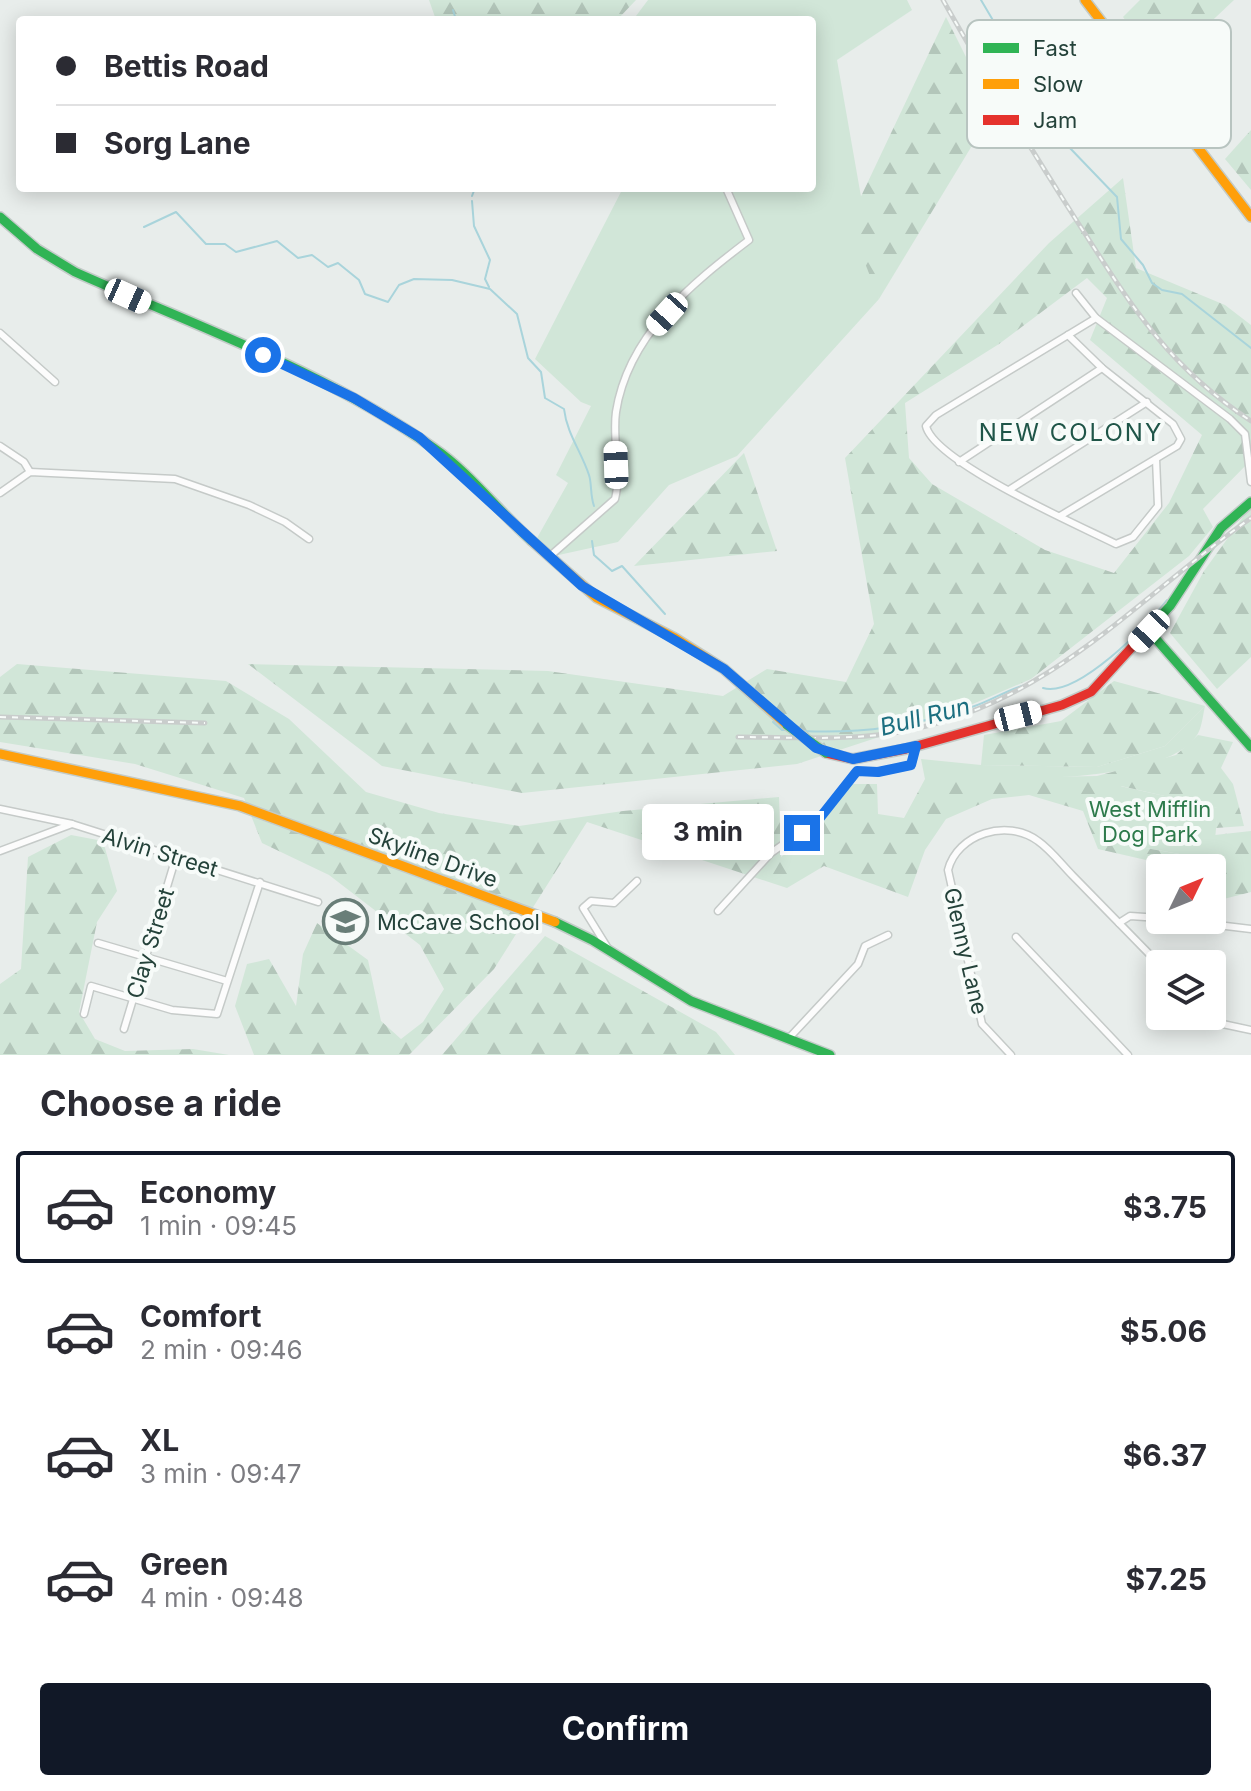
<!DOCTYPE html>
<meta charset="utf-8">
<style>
body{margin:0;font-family:Inter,sans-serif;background:#f2f2f3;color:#2b2b33;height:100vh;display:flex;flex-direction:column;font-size:30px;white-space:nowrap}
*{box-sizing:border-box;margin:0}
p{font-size:26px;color:#7c7c81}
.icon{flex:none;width:44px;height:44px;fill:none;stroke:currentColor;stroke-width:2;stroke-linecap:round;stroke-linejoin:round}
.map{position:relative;height:1055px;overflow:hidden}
.sheet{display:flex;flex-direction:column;background:#fff;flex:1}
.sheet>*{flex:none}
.hud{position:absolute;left:16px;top:16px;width:800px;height:176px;border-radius:8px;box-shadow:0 4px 20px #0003;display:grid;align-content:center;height:176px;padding:0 40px;background:#fff}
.needle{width:52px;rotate:47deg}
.tools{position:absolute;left:1146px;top:854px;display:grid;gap:16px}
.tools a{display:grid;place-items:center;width:80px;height:80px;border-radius:8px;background:#fff;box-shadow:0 4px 20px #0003;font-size:40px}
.end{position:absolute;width:36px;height:36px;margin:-18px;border:10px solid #1a73e8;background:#fff;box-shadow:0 0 0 4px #fff}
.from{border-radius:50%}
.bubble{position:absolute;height:56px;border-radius:8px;background:#fff;box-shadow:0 4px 20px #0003;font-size:26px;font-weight:700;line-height:56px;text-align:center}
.car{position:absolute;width:24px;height:48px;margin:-24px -12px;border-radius:10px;box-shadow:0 0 6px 2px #0007;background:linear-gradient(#fff 24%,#345 0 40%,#fff 0 76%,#345 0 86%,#fff 0)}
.hud b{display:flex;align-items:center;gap:28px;height:76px;font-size:30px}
.hud b+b{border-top:2px solid #e1e1e2}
.hud i{width:20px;height:20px;background:#2b2b33}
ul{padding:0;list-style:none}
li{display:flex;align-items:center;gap:24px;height:112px;margin:0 16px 12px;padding:0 24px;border:4px solid transparent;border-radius:8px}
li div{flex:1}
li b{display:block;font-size:30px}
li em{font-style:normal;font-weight:700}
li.active{border-color:#111827}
li>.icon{width:72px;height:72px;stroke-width:1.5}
h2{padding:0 40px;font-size:36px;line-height:96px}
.action{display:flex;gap:16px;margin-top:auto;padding:16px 40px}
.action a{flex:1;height:92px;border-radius:8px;background:#111827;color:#fff;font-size:32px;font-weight:700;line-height:92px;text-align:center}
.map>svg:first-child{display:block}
.green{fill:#d1e6d8}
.forest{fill:url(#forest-firs);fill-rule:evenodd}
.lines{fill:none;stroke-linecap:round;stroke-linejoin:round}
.stream{stroke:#a9d4db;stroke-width:2}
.street-casing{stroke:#c5cac8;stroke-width:9}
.fast-casing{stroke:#c3cbc8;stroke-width:12}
.slow-casing{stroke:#c3cbc8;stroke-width:12}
.jam-casing{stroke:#c3cbc8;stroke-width:12}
.street{stroke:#fcfcfc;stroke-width:6}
.fast{stroke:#30b455;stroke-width:9}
.slow{stroke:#ff9f0a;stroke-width:9}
.jam{stroke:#e5322d;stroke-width:9}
.rail-casing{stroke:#c9cdcc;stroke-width:5}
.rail{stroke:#f7fbf9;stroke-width:2;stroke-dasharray:6;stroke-linecap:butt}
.fast-bridge-casing{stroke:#c3cbc8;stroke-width:12;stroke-linecap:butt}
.fast-bridge{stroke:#30b455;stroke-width:9}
.route{stroke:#1a73e8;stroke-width:10}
.labels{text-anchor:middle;stroke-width:8;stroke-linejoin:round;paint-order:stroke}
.park-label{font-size:22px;fill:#2d7a4b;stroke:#f7fbf9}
.street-label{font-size:22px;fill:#24423a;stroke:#f7fbf9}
.poi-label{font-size:22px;fill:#24423a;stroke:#f7fbf9;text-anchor:start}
.neighbourhood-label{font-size:24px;letter-spacing:2px;fill:#1f5548;stroke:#f7fbf9}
.water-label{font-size:24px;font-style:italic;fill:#1c6f80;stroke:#f7fbf9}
.key{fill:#f7fbf9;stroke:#b8c4c0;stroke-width:2}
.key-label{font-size:22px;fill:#24423a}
</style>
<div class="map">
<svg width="1251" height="1055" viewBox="0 0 1251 1055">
<defs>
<pattern id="forest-firs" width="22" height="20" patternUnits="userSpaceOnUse" patternTransform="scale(2)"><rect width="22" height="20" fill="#d1e6d8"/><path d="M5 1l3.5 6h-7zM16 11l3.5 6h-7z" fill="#b3c6ba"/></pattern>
</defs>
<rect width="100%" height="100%" fill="#e8edeb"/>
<!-- green -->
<g class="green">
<polygon points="648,0 907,0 912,10 837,60 879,299 737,456 669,485 618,542 554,556 537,538 568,483 556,475 591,406 581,402 535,359 623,188 812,188 812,20 633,20"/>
<path d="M1205 706C1203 714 1202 728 1197 735 1163 788 984 778 925 779L921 759 981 765 1097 767 1165 746Z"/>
<polygon points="1120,786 1218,808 1213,860 1107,841 1100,818 1105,795"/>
</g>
<!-- forest -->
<g class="forest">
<polygon points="429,0 636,0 617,20 436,20"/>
<polygon points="1140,0 1234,0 1162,68 1123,17"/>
<polygon points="946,17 993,111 879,299 863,258 856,207"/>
<polygon points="1251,130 1251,190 1225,159"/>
<path d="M1123 178 1136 268 1225 305 1251 325V460L1203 509 1213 527 1189 556 1031 679 952 713 797 764 522 793 382 766 248 664 548 671 723 696 767 669 846 682 874 624 845 458 1049 243ZM1087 278 1107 298 1090 340 1202 435 1169 503 1114 573 1045 550 932 484 909 458 905 403 999 344Z"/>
<polygon points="744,453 777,551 634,566"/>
<polygon points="1251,506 1251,657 1217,689 1170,633 1204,571"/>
<polygon points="17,664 226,681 289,719 366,792 439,813 519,826 623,811 779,797 781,857 804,839 850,784 877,784 878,814 904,818 925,779 1097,776 1176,755 1198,735 1233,742 1221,768 1233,784 1244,826 1216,828 1217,808 1121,786 1120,802 1105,796 1100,818 1107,841 1212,860 1215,835 1251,831 1251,892 1212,902 1212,868 1181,868 1098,849 1083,811 1029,795 992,799 946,819 925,850 908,897 824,866 787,888 587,822 494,969 409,1055 254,1055 235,1006 247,964 269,959 296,1006 303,954 317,923 368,960 381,1021 401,1039 423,1022 444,989 420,945 329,875 262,843 244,798 135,764 0,742 0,677"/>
<polygon points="1114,681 1205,706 1165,746 1097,767 981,765 984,735 1061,721"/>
<polygon points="71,835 103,841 117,891 97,922 79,1012 95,1039 125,1051 193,1049 229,1055 0,1055 0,984 21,969 28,857"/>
<polygon points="545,936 716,1032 735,1055 442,1055"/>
</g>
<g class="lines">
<!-- stream -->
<g class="stream">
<polyline points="981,0 1033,88 1037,111 1043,120 1117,197 1121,239 1143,265 1152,283 1162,290 1182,294 1251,348"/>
<polyline points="453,10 456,20"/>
<polyline points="472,196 475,188"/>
<polyline points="472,201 474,226 490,260 485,279 489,287"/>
<path d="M144 227 176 212 206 244H225L236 252 277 241 298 258 312 255 328 267 338 263 359 280 365 294 388 302 399 285 414 279 452 280 490 289 517 314 528 358 541 372 545 398 564 409C567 434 581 451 589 475 592 484 590 495 594 506"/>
<polyline points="592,541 594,555 612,571 622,566 665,614"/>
<path d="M1043 688C1077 698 1147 626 1167 600"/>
<polyline points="773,722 782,730 788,730"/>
<path d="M802 731C862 734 915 726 972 707 991 701 1010 688 1029 684"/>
</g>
<defs>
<g id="street">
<polyline points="1076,293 1096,318"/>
<polyline points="0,333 55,382"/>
<polyline points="0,446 24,462 30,472"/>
<path d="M1156 459 1158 506 1133 537 1116 544C1080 526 934 462 926 426L936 415 1096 318 1230 419 1245 434 1251 482"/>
<polyline points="959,462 1102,368"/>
<polyline points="1009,490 1147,402"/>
<polyline points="0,493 30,472 175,479 249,505 285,522 309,539"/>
<polyline points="1060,516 1177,446 1181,439 1173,424 1102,368 1068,335"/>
<path d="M549 557 615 499C622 471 612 440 616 412 628 335 691 284 749 240L726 188"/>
<polyline points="0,809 72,824 318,902"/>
<polyline points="0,851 72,824"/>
<polyline points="718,911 771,853 819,819 857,771 878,772 911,765 916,746"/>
<polyline points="1176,920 1251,929"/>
<polyline points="1119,923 1130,916 1160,918"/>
<polyline points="1016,937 1128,1055"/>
<polyline points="98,943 227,981"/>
<polyline points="609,950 583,908 591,901 614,903 637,881"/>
<polyline points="84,1014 91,986 172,1010 217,1014 260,882"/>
<polyline points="1211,1016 1218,1023 1251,1030"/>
<polyline points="124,1029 176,857"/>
<polyline points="790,1037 858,964 865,946 888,935"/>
<path d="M1011 1055 982 1024 948 870C957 834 1007 818 1038 841 1051 850 1062 865 1073 876 1102 906 1131 935 1160 965"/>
</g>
<g id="fast">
<path d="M0 217 37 249 75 272C196 326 327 372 435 449 469 472 500 513 532 541"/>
<polyline points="1149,631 1251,747"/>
<polyline points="1143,635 1170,606 1221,528 1251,502"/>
<polyline points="555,922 592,940 691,1001 830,1055"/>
</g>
<g id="slow">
<polyline points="1085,0 1251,217"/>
<polyline points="532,541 597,598 675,638 724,669 787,725"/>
<polyline points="0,754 240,806 555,922"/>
</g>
<polyline id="jam" points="826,753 853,759 906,749 1062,705 1091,692 1143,635"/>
</defs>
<!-- street casing -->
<use href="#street" class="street-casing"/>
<!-- fast casing -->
<use href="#fast" class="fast-casing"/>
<!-- slow casing -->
<use href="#slow" class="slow-casing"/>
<!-- jam casing -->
<use href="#jam" class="jam-casing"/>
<!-- street -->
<use href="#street" class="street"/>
<!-- fast -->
<use href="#fast" class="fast"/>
<!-- slow -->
<use href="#slow" class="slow"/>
<!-- jam -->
<use href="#jam" class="jam"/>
<defs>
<g id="rail">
<path d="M943 0C984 73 1028 144 1073 215 1128 300 1164 364 1251 421"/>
<polyline points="0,717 205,723"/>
<path d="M738 737C796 737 857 742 914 729 1053 699 1140 596 1251 518"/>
</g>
</defs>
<!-- rail casing -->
<use href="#rail" class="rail-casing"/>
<!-- rail -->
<use href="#rail" class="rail"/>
<defs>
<polyline id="fast-bridge" points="787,725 826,753"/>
</defs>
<!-- fast-bridge casing -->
<use href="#fast-bridge" class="fast-bridge-casing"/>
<!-- fast-bridge -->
<use href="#fast-bridge" class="fast-bridge"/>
</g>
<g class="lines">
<!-- route -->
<polyline class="route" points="263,355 354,398 419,437 582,586 724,669 816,748 853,759 916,746 911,765 878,772 857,771 819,819 802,833"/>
</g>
<!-- icons -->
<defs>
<symbol id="school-ring" viewBox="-11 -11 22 22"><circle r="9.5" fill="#f7fbf9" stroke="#697e78" stroke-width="1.5"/><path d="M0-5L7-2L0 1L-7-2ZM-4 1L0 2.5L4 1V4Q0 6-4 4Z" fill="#697e78"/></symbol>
</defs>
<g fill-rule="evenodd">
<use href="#school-ring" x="320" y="896" width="51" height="51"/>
</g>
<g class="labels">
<!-- park labels -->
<g class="park-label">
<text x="1150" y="817">West Mifflin<tspan x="1150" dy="25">Dog Park</tspan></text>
</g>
<!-- street labels -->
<g class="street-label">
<text transform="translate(160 852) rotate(17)" y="8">Alvin Street</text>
<text transform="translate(433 857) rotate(20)" y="8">Skyline Drive</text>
<text transform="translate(150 943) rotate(-73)" y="8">Clay Street</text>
<text transform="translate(966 951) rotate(77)" y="8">Glenny Lane</text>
</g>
<!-- poi labels -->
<g class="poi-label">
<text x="377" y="930">McCave School</text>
</g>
<!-- neighbourhood labels -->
<g class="neighbourhood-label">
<text x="1071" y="441">NEW COLONY</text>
</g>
<!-- water labels -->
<g class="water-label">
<text transform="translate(925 717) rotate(-14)" y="8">Bull Run</text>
</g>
</g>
<!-- legend -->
<rect x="967" y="20" width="264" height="128" rx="12" class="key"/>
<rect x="983" y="43" width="36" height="10" fill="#30b455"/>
<rect x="983" y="79" width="36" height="10" fill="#ff9f0a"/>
<rect x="983" y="115" width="36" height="10" fill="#e5322d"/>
<g class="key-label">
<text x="1033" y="56">Fast</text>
<text x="1033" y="92">Slow</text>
<text x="1033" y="128">Jam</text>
</g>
</svg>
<div class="tools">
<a><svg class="needle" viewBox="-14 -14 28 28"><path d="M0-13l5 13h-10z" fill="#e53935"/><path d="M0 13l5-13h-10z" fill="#7c7c81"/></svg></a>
<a><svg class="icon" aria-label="layers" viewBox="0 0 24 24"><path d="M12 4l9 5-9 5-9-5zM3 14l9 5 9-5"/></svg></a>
</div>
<i class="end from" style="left:263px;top:355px"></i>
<i class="end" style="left:802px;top:833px"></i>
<div class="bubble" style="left:642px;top:804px;width:132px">3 min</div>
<i class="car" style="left:128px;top:296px;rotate:114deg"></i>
<i class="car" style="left:667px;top:314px;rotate:222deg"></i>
<i class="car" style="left:616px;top:465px;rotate:358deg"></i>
<i class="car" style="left:1149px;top:631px;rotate:223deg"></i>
<i class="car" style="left:1018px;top:716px;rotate:76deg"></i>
<div class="hud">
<b><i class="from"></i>Bettis Road</b>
<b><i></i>Sorg Lane</b>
</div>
</div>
<section class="sheet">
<h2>Choose a ride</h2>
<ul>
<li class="active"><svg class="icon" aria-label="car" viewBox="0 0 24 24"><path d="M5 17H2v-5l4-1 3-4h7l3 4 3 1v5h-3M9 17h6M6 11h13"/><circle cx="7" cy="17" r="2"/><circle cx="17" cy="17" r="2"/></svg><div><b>Economy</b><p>1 min · 09:45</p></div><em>$3.75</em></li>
<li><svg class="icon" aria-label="car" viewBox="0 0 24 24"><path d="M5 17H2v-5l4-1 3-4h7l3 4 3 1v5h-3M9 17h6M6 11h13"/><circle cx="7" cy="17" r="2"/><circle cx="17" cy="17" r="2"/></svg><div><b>Comfort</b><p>2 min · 09:46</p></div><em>$5.06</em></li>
<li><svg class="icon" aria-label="car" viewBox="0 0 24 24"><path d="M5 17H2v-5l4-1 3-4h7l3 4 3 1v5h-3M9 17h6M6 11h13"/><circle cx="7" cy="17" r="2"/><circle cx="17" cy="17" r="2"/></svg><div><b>XL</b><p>3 min · 09:47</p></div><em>$6.37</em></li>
<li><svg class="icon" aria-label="car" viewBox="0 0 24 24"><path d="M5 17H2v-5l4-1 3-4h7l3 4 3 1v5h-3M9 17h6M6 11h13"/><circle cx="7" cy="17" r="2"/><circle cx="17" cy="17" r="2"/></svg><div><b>Green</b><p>4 min · 09:48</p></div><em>$7.25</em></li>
</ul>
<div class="action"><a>Confirm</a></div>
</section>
